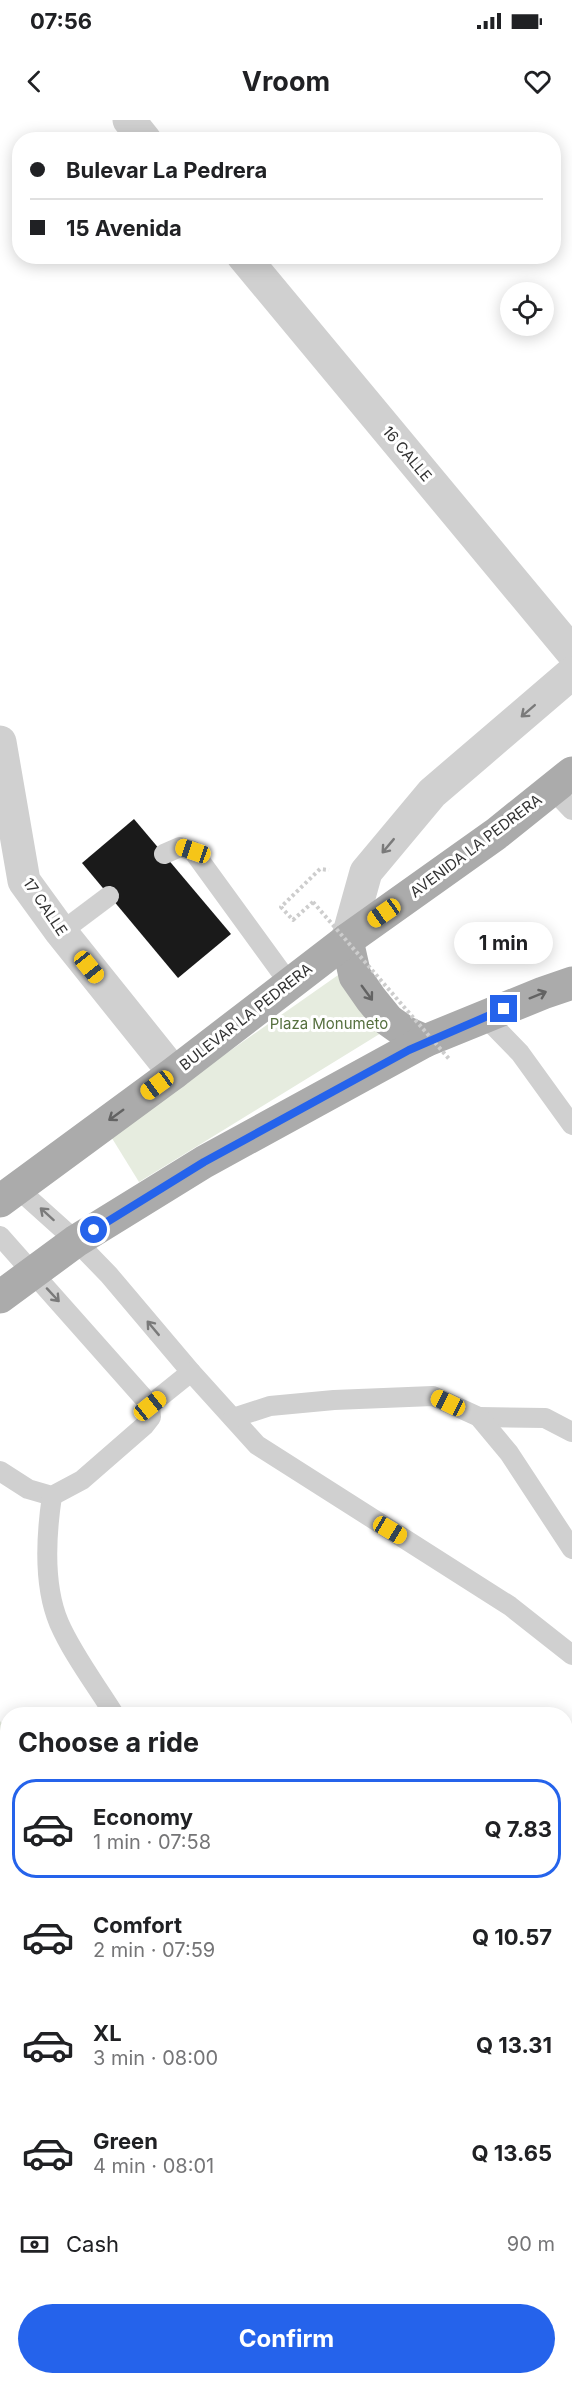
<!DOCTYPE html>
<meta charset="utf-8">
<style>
body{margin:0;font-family:Inter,sans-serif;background:#f6f6f6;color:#202124;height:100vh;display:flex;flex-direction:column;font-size:22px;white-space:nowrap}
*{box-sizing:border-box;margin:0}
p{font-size:20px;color:#757577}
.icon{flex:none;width:33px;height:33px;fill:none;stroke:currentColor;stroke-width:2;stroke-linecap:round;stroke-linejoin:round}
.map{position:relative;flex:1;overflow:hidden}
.details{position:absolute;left:0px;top:1587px;width:573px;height:678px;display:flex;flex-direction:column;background:#fff;border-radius:24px 24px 0 0;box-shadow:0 3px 15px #0003}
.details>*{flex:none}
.hud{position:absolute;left:12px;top:12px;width:549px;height:132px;border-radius:24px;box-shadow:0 3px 15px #0003;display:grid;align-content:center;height:132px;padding:0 18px;background:#fff}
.controls{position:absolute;left:500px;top:162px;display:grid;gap:12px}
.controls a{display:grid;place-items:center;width:54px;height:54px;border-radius:50%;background:#fff;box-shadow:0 3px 15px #0003;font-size:30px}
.end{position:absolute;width:27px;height:27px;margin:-14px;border:8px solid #2563eb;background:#fff;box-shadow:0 0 0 3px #fff}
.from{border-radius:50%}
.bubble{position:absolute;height:42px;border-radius:21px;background:#fff;box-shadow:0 3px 15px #0003;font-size:20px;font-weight:700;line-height:42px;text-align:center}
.car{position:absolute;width:18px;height:36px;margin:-18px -9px;border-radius:8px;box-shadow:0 0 4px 2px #0007;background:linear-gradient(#f5c518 24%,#345 0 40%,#f5c518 0 76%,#345 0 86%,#f5c518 0)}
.hud b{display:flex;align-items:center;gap:21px;height:57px;font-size:22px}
.hud b+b{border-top:2px solid #e0e0e0}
.hud i{width:15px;height:15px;background:#202124}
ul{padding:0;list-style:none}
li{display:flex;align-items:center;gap:18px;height:99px;margin:0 12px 9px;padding:0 6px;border:3px solid transparent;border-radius:24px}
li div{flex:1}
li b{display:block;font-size:22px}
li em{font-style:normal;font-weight:700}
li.current{border-color:#2563eb}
li>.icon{width:54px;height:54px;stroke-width:1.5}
h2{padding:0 18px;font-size:27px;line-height:72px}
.pay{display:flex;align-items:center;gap:15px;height:66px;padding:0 18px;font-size:22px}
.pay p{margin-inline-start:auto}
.primary-button{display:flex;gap:12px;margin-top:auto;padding:12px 18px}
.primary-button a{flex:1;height:69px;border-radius:36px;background:#2563eb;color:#fff;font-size:24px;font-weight:700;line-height:69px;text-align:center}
.status{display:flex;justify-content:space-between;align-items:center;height:42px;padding:0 30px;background:#fff;direction:ltr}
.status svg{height:16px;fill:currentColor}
header{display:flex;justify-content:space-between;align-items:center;height:78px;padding:0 18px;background:#fff;font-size:27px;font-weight:700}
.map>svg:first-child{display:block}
.green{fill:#e6ecdf}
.building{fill:#1a1a1a}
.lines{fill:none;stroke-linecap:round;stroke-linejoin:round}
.path{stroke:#cdcdcd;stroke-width:4;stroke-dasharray:3 3;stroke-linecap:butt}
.service{stroke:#d0d0d0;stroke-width:20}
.minor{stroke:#d0d0d0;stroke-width:33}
.primary{stroke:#ababab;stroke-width:33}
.path-bridge{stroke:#cdcdcd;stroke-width:4;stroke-dasharray:3 3;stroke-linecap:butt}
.oneway{stroke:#7a7a7a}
.oneway2{stroke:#636363}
.route{stroke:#2563eb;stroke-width:8}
.labels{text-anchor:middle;stroke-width:6;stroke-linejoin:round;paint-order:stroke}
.street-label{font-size:15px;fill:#333;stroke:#fff}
.park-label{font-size:15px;fill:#56703f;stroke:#fff}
</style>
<div class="status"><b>07:56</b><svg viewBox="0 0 49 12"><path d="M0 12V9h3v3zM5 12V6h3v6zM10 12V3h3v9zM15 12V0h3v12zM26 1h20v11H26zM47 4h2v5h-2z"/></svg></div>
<header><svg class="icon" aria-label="back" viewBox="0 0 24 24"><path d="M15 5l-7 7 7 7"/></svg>Vroom<svg class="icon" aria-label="heart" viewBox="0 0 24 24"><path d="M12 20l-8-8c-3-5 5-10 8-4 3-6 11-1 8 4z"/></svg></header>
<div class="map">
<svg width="572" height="2265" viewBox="0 0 572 2265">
<rect width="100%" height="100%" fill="#fff"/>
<!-- green -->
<g class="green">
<polygon points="341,853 386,910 139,1062 110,1015"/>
<polygon points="0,1601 8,1610 8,2258 510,2258 516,2265 0,2265"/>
</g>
<!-- building -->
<polygon class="building" points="134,699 231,814 178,858 82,743"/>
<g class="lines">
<!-- path -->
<polyline class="path" points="313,782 293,800 281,787 320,749 329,750"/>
<!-- service -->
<g class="service">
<polyline points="552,669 572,690"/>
<polyline points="164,734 180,727 193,731 289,863"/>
<polyline points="61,812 109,776"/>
<polyline points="485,897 520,933 572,1005"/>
<polyline points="17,1068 76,1121 109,1155 191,1252 257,1325 510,1486 572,1535"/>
<polyline points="0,1116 150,1285 151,1297 144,1306 82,1360 52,1376 28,1369 0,1351"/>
<polyline points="150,1285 191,1252"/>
<polyline points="479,1297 545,1298 572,1312"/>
<polyline points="233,1298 270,1286 334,1280 433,1276 479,1297 509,1333 572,1429"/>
<path d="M52 1376C46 1416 43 1465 59 1503 73 1535 96 1565 114 1594"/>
<polyline points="566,1836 572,1833"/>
<polyline points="566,1917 572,1924"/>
<polyline points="566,2110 572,2105"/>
</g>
<!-- minor -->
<g class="minor">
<polyline points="129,0 145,20"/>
<polyline points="243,136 572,532"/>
<polyline points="0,622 24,761 61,812 174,953"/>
<polyline points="347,820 366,752 432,673 572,553"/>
</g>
<!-- primary -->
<g class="primary">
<polyline points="347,820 355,856 371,879 388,900 405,912 425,921"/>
<polyline points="0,1081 174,953 347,820 496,714 572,653"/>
<polyline points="0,1177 76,1121 204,1042 425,921 543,873 572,863"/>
</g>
<!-- path-bridge -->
<polyline class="path-bridge" points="313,782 450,940"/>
</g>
<!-- one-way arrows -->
<defs><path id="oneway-shaft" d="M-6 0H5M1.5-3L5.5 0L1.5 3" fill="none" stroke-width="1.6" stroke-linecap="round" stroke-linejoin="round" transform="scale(1.5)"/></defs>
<g class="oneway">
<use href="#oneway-shaft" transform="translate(528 591) rotate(139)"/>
<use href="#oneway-shaft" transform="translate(388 726) rotate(130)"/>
<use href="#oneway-shaft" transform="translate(47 1094) rotate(-138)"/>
<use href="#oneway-shaft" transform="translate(53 1175) rotate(47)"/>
<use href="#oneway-shaft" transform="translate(153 1208) rotate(-130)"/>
</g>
<g class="oneway2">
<use href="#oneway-shaft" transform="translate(367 873) rotate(54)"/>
<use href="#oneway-shaft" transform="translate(538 875) rotate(-22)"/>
<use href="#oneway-shaft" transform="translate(116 995) rotate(144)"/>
</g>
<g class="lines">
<!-- route -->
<polyline class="route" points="94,1110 204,1042 409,930 504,889"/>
</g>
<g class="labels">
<!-- street labels -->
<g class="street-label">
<text transform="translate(407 334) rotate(50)" y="5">16 CALLE</text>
<text transform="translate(476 726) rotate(-37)" y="5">AVENIDA LA PEDRERA</text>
<text transform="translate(45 787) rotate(56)" y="5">17 CALLE</text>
<text transform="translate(246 897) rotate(-38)" y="5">BULEVAR LA PEDRERA</text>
</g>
<!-- park labels -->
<g class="park-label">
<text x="329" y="909">Plaza Monumeto</text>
</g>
</g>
</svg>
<div class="controls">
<a><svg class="icon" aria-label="locate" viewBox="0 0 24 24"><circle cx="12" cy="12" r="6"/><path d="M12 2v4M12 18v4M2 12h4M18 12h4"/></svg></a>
</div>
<i class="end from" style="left:94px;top:1110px"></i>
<i class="end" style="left:504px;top:889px"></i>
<div class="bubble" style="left:454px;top:802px;width:99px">1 min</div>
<i class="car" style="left:193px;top:731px;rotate:289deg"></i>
<i class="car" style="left:384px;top:793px;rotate:235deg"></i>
<i class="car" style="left:89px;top:847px;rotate:141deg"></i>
<i class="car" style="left:157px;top:965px;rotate:234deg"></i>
<i class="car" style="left:448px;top:1283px;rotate:296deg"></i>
<i class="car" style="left:150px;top:1286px;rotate:51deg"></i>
<i class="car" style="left:390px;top:1410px;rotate:121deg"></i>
<div class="hud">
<b><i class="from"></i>Bulevar La Pedrera</b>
<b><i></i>15 Avenida</b>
</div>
<section class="details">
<h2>Choose a ride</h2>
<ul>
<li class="current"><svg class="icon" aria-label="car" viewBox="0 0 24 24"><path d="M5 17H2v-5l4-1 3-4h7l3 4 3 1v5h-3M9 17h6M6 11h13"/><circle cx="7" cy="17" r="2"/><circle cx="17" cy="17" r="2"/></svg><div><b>Economy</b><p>1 min · 07:58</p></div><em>Q 7.83</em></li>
<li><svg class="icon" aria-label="car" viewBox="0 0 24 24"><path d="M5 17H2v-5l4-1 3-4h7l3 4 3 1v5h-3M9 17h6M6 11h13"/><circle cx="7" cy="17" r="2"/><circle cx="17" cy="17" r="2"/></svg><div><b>Comfort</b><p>2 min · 07:59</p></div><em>Q 10.57</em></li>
<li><svg class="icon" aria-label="car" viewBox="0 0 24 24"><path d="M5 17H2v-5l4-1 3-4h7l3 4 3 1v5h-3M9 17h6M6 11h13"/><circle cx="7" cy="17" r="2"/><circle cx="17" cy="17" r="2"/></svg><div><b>XL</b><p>3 min · 08:00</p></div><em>Q 13.31</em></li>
<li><svg class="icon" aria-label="car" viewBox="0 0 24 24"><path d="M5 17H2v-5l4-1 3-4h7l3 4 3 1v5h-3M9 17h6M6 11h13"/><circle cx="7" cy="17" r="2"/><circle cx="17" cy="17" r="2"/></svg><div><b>Green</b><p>4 min · 08:01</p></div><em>Q 13.65</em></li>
</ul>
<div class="pay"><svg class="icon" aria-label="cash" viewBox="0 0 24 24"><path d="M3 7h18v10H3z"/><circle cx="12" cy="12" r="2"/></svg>Cash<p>90 m</p></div>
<div class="primary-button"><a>Confirm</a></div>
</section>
</div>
